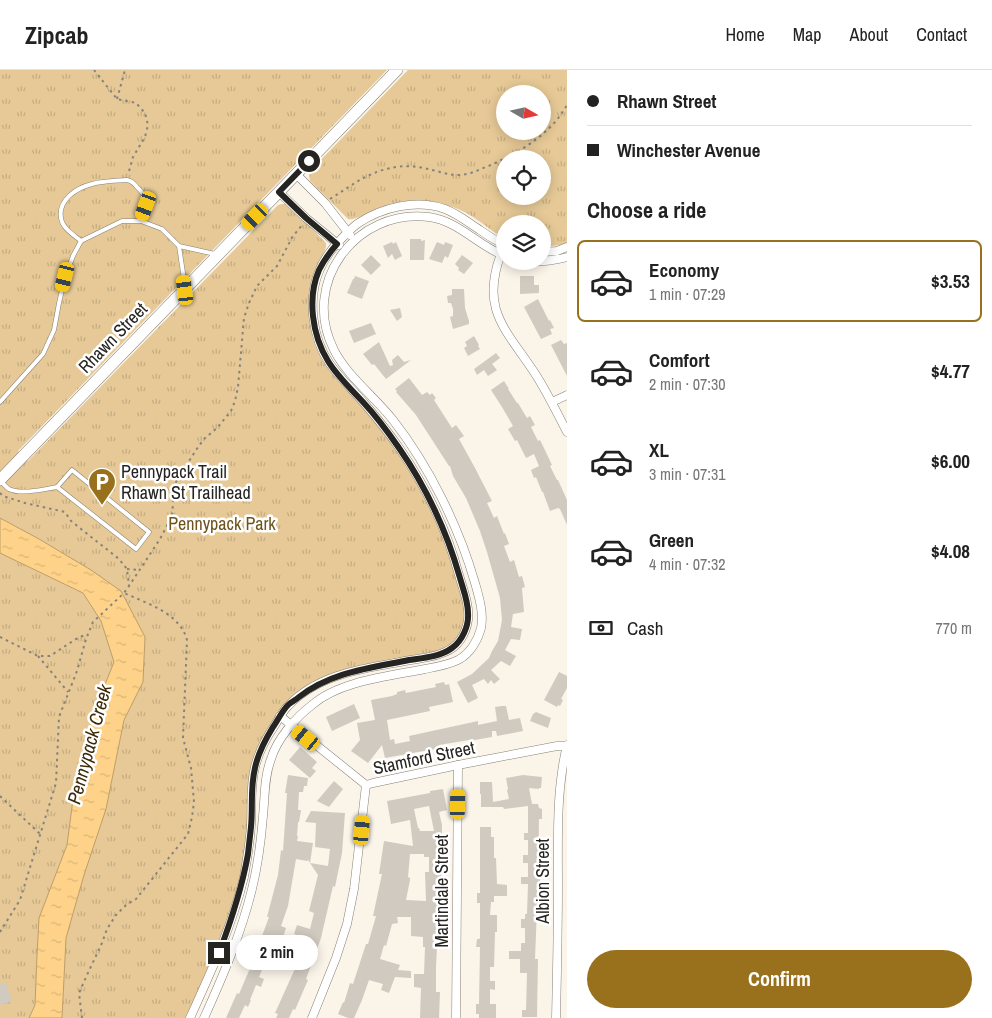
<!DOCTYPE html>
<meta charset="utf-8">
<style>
body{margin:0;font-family:"Archivo Narrow",sans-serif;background:#f2f2f2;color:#222;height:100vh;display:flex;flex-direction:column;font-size:19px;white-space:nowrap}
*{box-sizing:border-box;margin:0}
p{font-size:16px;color:#767676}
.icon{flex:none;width:28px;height:28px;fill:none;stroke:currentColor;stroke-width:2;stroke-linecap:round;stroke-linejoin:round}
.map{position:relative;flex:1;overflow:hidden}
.panel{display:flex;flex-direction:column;background:#fff;width:425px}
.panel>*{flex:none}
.banner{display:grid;align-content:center;height:110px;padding:0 20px;background:#fff}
.needle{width:32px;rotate:99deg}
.tools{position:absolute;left:496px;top:15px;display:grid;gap:10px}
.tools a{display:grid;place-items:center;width:55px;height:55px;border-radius:50%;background:#fff;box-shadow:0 2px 12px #0003;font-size:25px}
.end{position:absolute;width:22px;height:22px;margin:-11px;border:6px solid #262420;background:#fff;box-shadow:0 0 0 2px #fff}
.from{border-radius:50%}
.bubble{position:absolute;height:35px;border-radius:18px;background:#fff;box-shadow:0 2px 12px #0003;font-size:16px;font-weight:700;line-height:35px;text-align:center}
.car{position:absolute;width:15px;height:30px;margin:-15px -8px;border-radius:6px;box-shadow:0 0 4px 1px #0007;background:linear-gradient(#f5c518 24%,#345 0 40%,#f5c518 0 76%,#345 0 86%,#f5c518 0)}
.banner b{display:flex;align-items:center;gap:18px;height:48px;font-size:19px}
.banner b+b{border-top:1px solid #e0e0e0}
.banner i{width:12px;height:12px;background:#222}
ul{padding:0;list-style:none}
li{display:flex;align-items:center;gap:15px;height:82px;margin:0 10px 8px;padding:0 10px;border:2px solid transparent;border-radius:8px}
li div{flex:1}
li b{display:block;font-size:19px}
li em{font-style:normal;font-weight:700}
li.on{border-color:#99711d}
li>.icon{width:45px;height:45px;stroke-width:1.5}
h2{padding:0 20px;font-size:22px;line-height:60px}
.pay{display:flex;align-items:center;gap:12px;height:55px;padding:0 20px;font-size:19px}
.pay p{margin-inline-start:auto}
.cta{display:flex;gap:10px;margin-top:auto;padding:10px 20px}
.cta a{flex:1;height:58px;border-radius:30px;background:#99711d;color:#fff;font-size:20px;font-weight:700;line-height:58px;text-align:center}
header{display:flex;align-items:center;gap:30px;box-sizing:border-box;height:70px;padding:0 25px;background:#fff;border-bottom:1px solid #e0e0e0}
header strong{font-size:24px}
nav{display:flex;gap:28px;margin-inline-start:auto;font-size:18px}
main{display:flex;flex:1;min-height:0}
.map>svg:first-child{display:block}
.park{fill:url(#park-tufts);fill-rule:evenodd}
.water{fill:url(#water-ripples);stroke:#bd9e6a}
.building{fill:#d1cac0;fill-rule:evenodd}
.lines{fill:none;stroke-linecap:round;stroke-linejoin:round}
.service-casing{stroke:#878177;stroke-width:5}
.minor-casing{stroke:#878177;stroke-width:9}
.secondary-casing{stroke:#878177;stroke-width:12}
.path{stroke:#87837c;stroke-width:2;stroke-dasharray:2.5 4;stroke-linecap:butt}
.service{stroke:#fff;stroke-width:4}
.minor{stroke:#fff;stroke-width:8}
.secondary{stroke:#fff;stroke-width:11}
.route{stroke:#262420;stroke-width:6}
.labels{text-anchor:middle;stroke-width:5;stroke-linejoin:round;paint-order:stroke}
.street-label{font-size:18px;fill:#262420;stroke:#fff}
.poi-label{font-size:18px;fill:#262420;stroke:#fff;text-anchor:start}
.park-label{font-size:18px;fill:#6e521b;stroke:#fff}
.water-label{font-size:19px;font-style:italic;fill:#3b2a08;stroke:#fff}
</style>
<header>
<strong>Zipcab</strong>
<nav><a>Home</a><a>Map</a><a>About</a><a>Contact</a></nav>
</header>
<main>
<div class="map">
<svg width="567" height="948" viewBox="0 0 567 948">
<defs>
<pattern id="park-tufts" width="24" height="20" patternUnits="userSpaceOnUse" patternTransform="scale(1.25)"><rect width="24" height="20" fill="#e6c996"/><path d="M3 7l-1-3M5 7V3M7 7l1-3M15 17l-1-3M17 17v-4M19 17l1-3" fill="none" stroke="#c5ac81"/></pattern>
<pattern id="water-ripples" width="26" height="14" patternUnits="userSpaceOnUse" patternTransform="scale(1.25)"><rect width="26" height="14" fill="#fed389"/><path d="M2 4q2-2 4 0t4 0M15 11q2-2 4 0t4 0" fill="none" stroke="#dab576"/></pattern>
</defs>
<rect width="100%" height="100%" fill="#faf4e9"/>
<!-- park -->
<g class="park">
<path d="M0 0H387L18 381 28 391 278 135 282 134H288L326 173C327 181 320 189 317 197 308 222 306 249 315 275 328 307 351 322 373 348 413 397 440 452 458 512 460 520 464 528 465 537 469 556 458 571 442 580L358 596 341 601 314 612 276 647 262 669 243 794 236 824 219 874 187 948H0Z"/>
<path d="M408 0H567V174L543 177 542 154H505V169C494 163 484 154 473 147 446 130 414 126 384 136 374 139 357 151 348 149L310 111 309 103 311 100ZM505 24H542V61H505ZM505 89H542V126H505Z"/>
</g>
<!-- water -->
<polygon class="water" points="0,448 39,469 91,500 121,521 145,567 143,612 124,650 106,739 84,805 66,868 62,948 29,948 35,935 37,885 39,848 67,775 75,714 96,637 114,592 101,551 83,523 0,483"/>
<!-- building -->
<g class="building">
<polygon points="410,169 421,169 421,171 425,170 424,190 410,190"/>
<polygon points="392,172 393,174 396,172 402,186 395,190 392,184 388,188 383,176"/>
<polygon points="437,172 444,175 445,172 453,175 448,188 445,186 442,193 429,189"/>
<polygon points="371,185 381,195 371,205 361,195"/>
<polygon points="462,185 473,193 464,204 458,200 459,198 455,194"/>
<polygon points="355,206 369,211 362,229 347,223 353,209 354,209"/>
<polygon points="520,206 534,206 534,215 539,215 539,223 520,224"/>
<polygon points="452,219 464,219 465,238 469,251 469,254 453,259 450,247 453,246 453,239 451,233 448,233 447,226 452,225"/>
<polygon points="538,229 549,251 550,250 554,258 550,259 552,264 541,269 524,237"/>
<polygon points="400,238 402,247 397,251 390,240"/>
<polygon points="371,253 376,264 354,273 349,261"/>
<polygon points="474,266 479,275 478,276 480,279 468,286 464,278 467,276 465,272"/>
<polygon points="561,270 564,274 567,273 567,306 551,275"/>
<polygon points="379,272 390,296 393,295 392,290 398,285 404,292 411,290 386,309 374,294 372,295 363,284"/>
<polygon points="496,283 500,288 492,294 497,300 488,306 484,300 477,305 474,299"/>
<polygon points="409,308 422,325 427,322 430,325 432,323 436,328 434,330 452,358 456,355 464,366 459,369 475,398 492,431 487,433 494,448 497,446 504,464 505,463 509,474 504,476 510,492 514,490 519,507 522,506 525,517 522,518 524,542 513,544 511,557 522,559 520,570 511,569 505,580 516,586 510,596 501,591 491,600 500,609 494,614 491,610 488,614 484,609 472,615 478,628 468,633 457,612 472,604 489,588 492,581 498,571 502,550 500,528 487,482 480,461 466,428 453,406 450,396 449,396 416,345 396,322 397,321 395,319"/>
<polygon points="504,311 509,319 508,319 517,333 518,333 527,348 530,346 535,355 531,357 538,371 540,370 543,376 552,395 550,396 557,410 558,410 567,430 567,455 560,439 558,438 550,441 543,422 542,422 536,407 534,408 531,400 539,396 534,384 526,388 517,370 515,371 508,359 513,356 502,337 491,320"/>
<polygon points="559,602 567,606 567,618 561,629 563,630 560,636 558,635 557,637 544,630"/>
<polygon points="444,612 445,615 449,614 453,632 429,637 430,641 387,650 390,670 394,669 395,674 410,671 409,666 478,651 478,655 497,651 495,637 502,636 506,636 509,650 520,648 523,661 497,666 496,661 492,661 492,667 469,671 469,670 439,675 440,678 385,688 382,675 368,693 351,681 360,670 357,653 375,650 371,630 392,626 397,624 397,622 405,620 406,623 436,617 435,614"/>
<polygon points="354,634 360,648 332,661 326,647"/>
<polygon points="536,642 551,648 548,658 530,651 533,644"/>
<polygon points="300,677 317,692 312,698 316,701 310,708 289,690"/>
<polygon points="288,705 308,708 307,716 304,716 303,722 299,722 298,740 301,740 299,752 298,752 297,766 298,766 297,771 313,773 310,793 328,796 330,779 315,777 316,753 305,752 311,741 345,743 342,783 335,817 333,816 321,868 306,909 308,910 295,940 293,939 289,948 276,948 278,944 275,943 298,892 294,892 301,874 299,873 302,867 294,864 297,855 310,859 314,843 309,841 318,805 308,790 307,791 296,789 288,836 281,856 286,858 277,886 269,883 259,907 264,909 261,917 256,915 250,930 251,930 248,937 245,935 239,948 226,948 237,923 239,924 251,896 269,847 267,847 278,805 281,780 283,781 287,723 285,723"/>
<polygon points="523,705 542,707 541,718 539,718 539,719 529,718 532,734 538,734 539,738 542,739 542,749 539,749 538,805 540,805 540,814 538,814 535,889 538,889 537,947 522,947 522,940 526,940 527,903 520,903 520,889 509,889 509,881 521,881 521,873 525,873 525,858 521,858 521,849 525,849 525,844 527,844 528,814 521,814 521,807 528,807 528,793 523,793 523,785 528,785 528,770 524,770 524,763 528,763 528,736 504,739 503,737 481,737 481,724 480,724 480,712 492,712 493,732 509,729 507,720 508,719 506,708"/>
<polygon points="334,711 343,719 329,737 317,731"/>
<path d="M443 719 447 740 439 742 442 755 441 822 444 823V830H441V863H443V872H440V877H437L436 897V922H440L439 948H420L421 918 414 917V904H424L425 877H423V867L411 866V847H397L398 853 392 854 386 876 384 875 380 889 400 895 398 900 411 901V908L395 907 389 923 381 920 383 914 369 910 362 930 354 948H348L338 944 343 932 344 933 350 913 353 914 366 874H368L376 846H373L382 804H379L384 771 413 776 410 750 391 754 387 731 430 723V721ZM429 736 434 761H420L419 758H418L414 739ZM410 784H424V787H429V802H425L426 831 406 830 410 810V808L408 807Z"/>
<polygon points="480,757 491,757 491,767 494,767 494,788 496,788 497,814 507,815 507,826 494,826 494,832 491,832 490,845 497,845 497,862 495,862 494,897 490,897 490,911 495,911 495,920 490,919 490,934 496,934 496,948 479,948 479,944 476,944 476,934 479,934 480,877 476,877 477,869 479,869 480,868 480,833 477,833 477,823 480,823"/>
<polygon points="6,913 12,931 0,935 0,914"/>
</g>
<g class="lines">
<defs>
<g id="service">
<path d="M141 151C146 136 150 129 137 117 134 113 132 111 127 110 115 111 103 111 92 114 76 118 58 130 61 148 62 158 74 165 81 171L122 151H141L162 159 179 176 215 184"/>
<polyline points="179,176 185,216"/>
<polyline points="0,332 43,284 54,260 59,233 65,207 73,186 81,171"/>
<path d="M0 411C3 413 6 417 9 419 21 425 45 419 57 417L136 479 149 462 72 400 57 417"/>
</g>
<g id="minor">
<polyline points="296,104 325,133 350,165"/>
<polyline points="279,122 306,148 339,175"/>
<path d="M502 181C479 240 506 259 536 305 548 324 557 343 567 362"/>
<polyline points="542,182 557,181 567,177"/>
<path d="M524 191C539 192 552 191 567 187"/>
<polyline points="552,332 567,325"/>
<polyline points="280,646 366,715"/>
<polyline points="366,715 373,713 458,695 557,676 567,676"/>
<path d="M190 948C211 902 232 856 244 807 247 790 250 772 251 755 252 735 250 716 255 697 259 681 266 668 275 655 279 648 283 641 288 636 320 602 369 598 411 590 422 588 435 587 445 582 458 577 466 564 468 550 470 536 463 519 459 505 447 460 426 417 400 379 389 363 377 348 364 333 353 320 340 308 330 294 312 268 307 228 320 199 325 187 334 176 344 166 348 162 352 158 357 154 382 137 416 129 445 139 458 144 469 153 480 160 488 166 497 171 505 175"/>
<path d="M204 948C223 906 241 864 252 819 258 795 261 771 263 746 265 727 264 707 271 689 277 669 295 648 312 635 339 611 390 606 425 599 436 597 448 595 458 590 470 584 478 570 481 558 484 543 479 527 475 513 459 457 429 396 393 350 374 326 348 307 334 280 300 213 356 138 429 147 459 151 478 176 505 186"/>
<polyline points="312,948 336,888 347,854 354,819 366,715"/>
<polyline points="456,948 458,695"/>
<path d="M556 948C557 904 558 859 558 815 558 768 556 721 567 675"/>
</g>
<polyline id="secondary" points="0,410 397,0"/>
</defs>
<!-- service casing -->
<use href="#service" class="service-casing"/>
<!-- minor casing -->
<use href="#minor" class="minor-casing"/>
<!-- secondary casing -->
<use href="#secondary" class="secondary-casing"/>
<!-- path -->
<g class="path">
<polyline points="94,0 117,29 136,33 145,43 148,55 145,67 133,87 128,105"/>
<polyline points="117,29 125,0"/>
<path d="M330 129C351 116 366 103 391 98 402 95 417 96 428 99 438 101 448 105 458 105 470 105 480 99 491 95 521 81 550 65 567 35"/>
<polyline points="0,423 3,426 25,433 65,442 71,451 119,489 127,499 129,516"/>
<polyline points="127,499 140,500"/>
<polyline points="0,567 38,586 50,586 76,569 87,564"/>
<polyline points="38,586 68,622"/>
<polyline points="0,726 40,764"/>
<polyline points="0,862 20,830 56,713 59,647 77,601 86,569 93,552 124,523 129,516 160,469 172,446 174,421 176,412 196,380 204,369 217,358 231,341 235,331 238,317 244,248 249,233 257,216 277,196 293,166 303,154"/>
<path d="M82 948 79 923 87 905 102 873 107 859 116 845 126 835 136 829 188 764 192 747 194 732 191 698 183 668 187 570C180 543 146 533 124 523"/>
</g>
<!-- service -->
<use href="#service" class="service"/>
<!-- minor -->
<use href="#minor" class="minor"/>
<!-- secondary -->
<use href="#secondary" class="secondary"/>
</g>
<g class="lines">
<!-- route -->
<path class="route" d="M219 883C231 851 242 818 248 784 249 775 250 766 251 757 253 737 250 718 255 698 258 683 265 670 273 657 278 650 282 641 288 635 291 632 296 630 299 627 331 602 370 598 409 590 423 588 440 587 452 578 462 571 469 556 468 543 468 531 463 519 460 508 447 462 426 417 399 378 388 362 376 346 363 332 351 319 337 306 328 291 312 265 307 228 319 200 324 190 330 182 337 174L306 148 279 122 309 91"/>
</g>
<!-- icons -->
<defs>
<symbol id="parking-pin" viewBox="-11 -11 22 30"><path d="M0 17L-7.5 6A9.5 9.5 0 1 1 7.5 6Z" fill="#99711d" stroke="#fff"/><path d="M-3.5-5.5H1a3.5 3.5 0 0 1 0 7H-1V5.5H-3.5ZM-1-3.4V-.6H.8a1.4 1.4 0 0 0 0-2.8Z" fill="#fff"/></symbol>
</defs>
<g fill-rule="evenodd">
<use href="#parking-pin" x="86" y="396" width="32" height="43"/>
</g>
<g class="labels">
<!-- street labels -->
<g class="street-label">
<text transform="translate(113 268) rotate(-46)" y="6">Rhawn Street</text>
<text transform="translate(424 688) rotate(-12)" y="6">Stamford Street</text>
<text transform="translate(543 811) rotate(-90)" y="6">Albion Street</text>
<text transform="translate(442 821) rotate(-90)" y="6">Martindale Street</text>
</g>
<!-- poi labels -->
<g class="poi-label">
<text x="121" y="408">Pennypack Trail<tspan x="121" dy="21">Rhawn St Trailhead</tspan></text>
</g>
<!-- park labels -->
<g class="park-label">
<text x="222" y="460">Pennypack Park</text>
</g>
<!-- water labels -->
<g class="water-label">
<text transform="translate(89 674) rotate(-75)" y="7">Pennypack Creek</text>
</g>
</g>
</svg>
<div class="tools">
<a><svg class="needle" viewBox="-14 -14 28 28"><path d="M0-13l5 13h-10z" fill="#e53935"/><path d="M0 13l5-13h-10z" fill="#767676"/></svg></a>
<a><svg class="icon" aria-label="locate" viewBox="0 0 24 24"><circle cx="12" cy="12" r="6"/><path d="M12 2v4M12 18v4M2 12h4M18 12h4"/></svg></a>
<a><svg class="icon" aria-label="layers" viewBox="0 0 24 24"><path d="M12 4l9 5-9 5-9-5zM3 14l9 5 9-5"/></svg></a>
</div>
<i class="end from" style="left:309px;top:91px"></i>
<i class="end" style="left:219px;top:883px"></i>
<div class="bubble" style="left:236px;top:865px;width:82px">2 min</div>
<i class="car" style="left:146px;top:136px;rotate:200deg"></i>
<i class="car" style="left:255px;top:147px;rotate:224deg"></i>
<i class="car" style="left:65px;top:207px;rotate:194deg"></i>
<i class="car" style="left:185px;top:220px;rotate:353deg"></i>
<i class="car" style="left:306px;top:668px;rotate:309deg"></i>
<i class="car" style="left:458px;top:734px;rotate:1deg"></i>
<i class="car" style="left:362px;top:760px;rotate:5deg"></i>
</div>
<section class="panel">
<div class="banner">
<b><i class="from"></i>Rhawn Street</b>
<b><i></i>Winchester Avenue</b>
</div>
<h2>Choose a ride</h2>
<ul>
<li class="on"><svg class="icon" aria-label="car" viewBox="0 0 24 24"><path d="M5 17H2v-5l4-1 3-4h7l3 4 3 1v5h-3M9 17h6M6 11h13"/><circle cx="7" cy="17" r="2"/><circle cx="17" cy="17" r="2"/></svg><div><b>Economy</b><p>1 min · 07:29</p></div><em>$3.53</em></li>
<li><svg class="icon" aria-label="car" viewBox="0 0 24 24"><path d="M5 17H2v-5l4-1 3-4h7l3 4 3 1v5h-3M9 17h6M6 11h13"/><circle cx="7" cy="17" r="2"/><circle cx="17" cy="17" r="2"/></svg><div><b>Comfort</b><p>2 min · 07:30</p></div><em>$4.77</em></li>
<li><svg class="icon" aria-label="car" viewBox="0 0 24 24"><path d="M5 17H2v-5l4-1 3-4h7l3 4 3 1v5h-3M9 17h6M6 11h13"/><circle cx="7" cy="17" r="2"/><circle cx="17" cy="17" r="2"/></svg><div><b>XL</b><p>3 min · 07:31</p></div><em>$6.00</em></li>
<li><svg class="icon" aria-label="car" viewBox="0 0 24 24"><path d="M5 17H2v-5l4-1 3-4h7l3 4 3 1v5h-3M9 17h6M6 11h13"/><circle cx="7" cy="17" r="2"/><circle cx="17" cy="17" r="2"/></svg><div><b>Green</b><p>4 min · 07:32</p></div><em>$4.08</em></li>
</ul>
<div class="pay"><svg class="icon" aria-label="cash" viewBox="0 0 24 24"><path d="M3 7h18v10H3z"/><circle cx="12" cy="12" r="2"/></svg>Cash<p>770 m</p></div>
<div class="cta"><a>Confirm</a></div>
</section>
</main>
